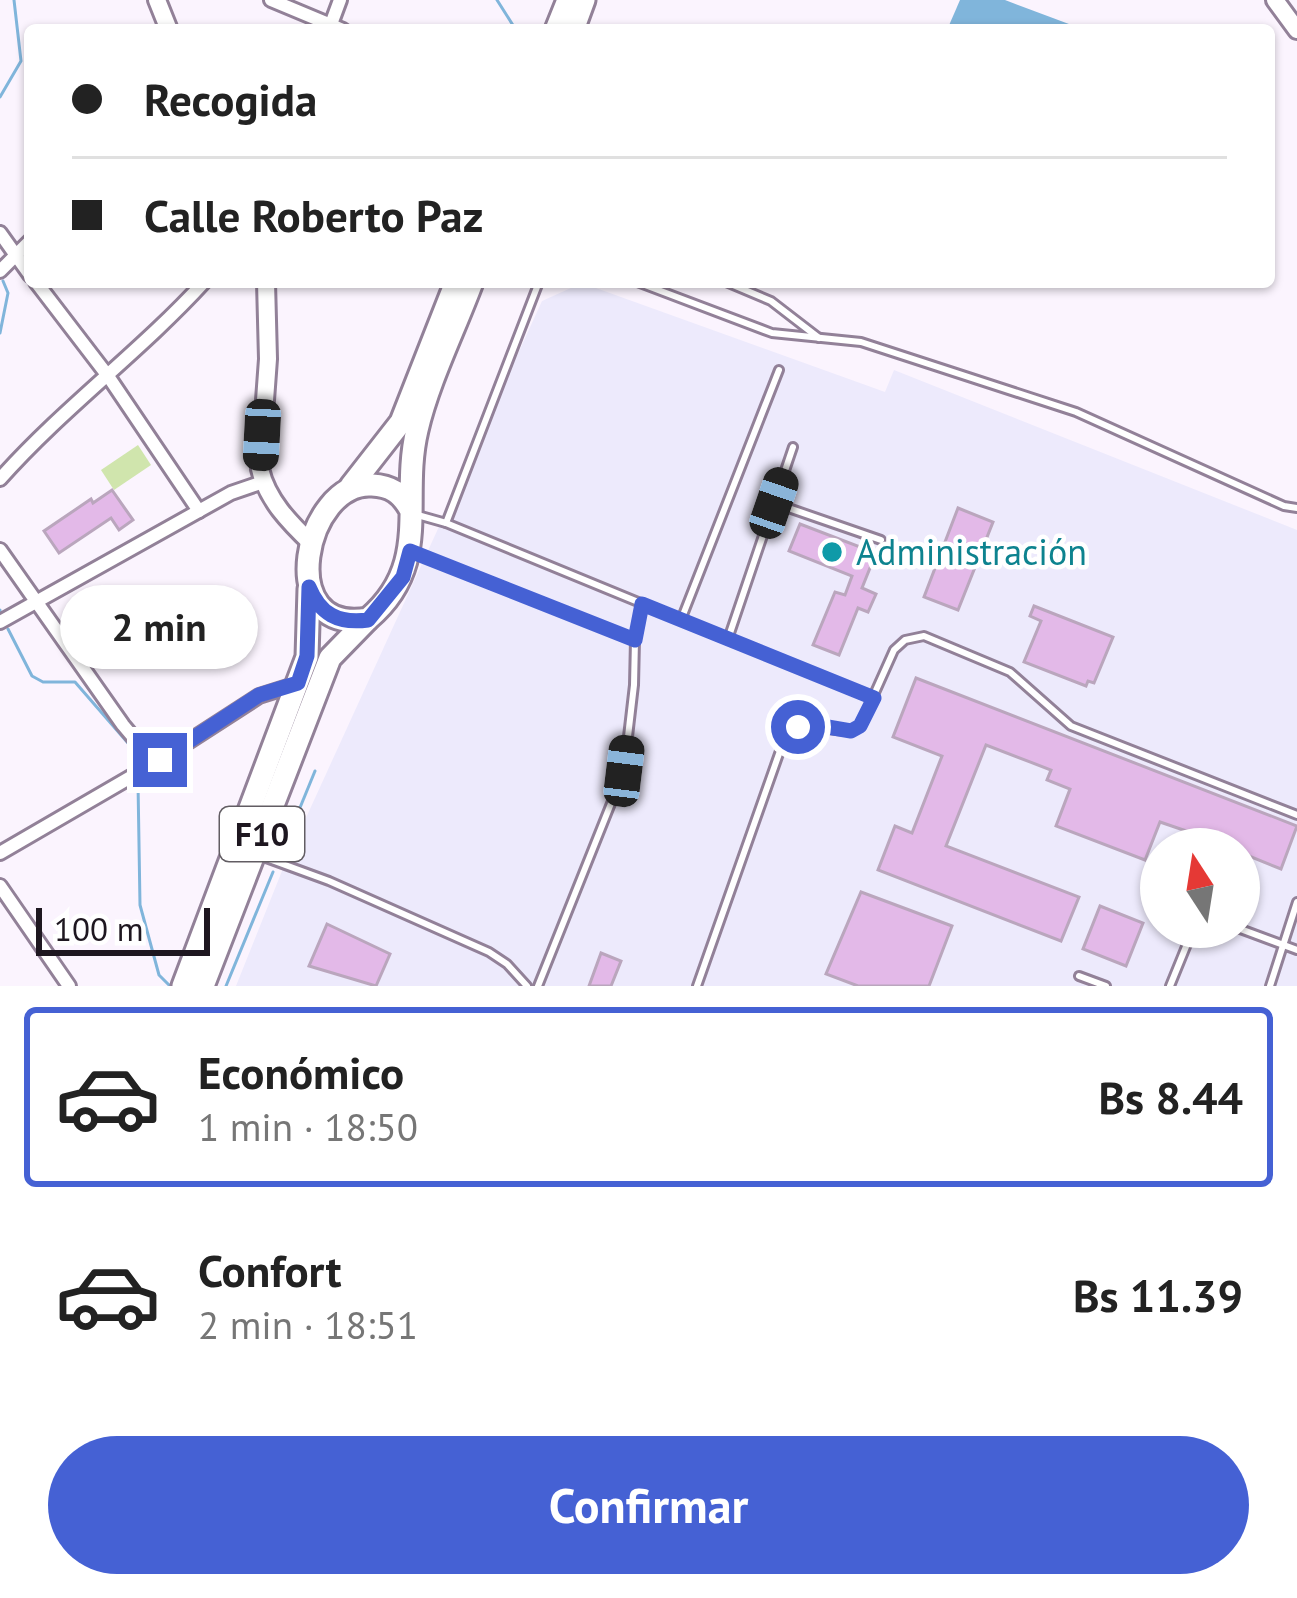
<!DOCTYPE html>
<html lang="es">
<meta charset="utf-8">
<style>
body{margin:0;font-family:"PT Sans",sans-serif;background:#f6f6f6;color:#222;height:100vh;display:flex;flex-direction:column;font-size:45px;white-space:nowrap}
*{box-sizing:border-box;margin:0}
p{font-size:39px;color:#767676}
.icon{flex:none;width:66px;height:66px;fill:none;stroke:currentColor;stroke-width:2;stroke-linecap:round;stroke-linejoin:round}
.map{position:relative;height:986px;overflow:hidden}
.sheet{display:flex;flex-direction:column;background:#fff;flex:1}
.sheet>*{flex:none}
.hud{position:absolute;left:24px;top:24px;width:1251px;height:264px;border-radius:12px;box-shadow:0 3px 9px #0004;display:grid;align-content:center;height:264px;padding:0 48px;background:#fff}
.needle{width:78px;rotate:348deg}
.controls{position:absolute;left:1140px;top:828px;display:grid;gap:24px}
.controls a{display:grid;place-items:center;width:120px;height:120px;border-radius:50%;background:#fff;box-shadow:0 3px 9px #0004;font-size:60px}
.scale{position:absolute;left:36px;bottom:30px;width:174px;box-sizing:border-box;padding-left:12px;border:6px solid #1e1720;border-top:0;font-size:33px;line-height:42px;white-space:nowrap;color:#1e1720;-webkit-text-stroke:9px #fff;paint-order:stroke}
.end{position:absolute;width:54px;height:54px;margin:-27px;border:15px solid #4561d4;background:#fff;box-shadow:0 0 0 6px #fff}
.from{border-radius:50%}
.bubble{position:absolute;height:84px;border-radius:42px;background:#fff;box-shadow:0 3px 9px #0004;font-size:39px;font-weight:800;line-height:84px;text-align:center}
.car{position:absolute;width:36px;height:72px;margin:-36px -18px;border-radius:15px;box-shadow:0 0 9px 3px #0007;background:linear-gradient(#222 24%,#8ab4d8 0 40%,#222 0 76%,#8ab4d8 0 86%,#222 0)}
.hud b{display:flex;align-items:center;gap:42px;height:114px;font-size:45px}
.hud b+b{border-top:3px solid #e0e0e0}
.hud i{width:30px;height:30px;background:#222}
ul{padding:21px 0 0;list-style:none}
li{display:flex;align-items:center;gap:36px;height:180px;margin:0 24px 18px;padding:0 24px;border:6px solid transparent;border-radius:12px}
li div{flex:1}
li b{display:block;font-size:45px}
li em{font-style:normal;font-weight:800}
li.on{border-color:#4561d4}
li>.icon{width:108px;height:108px;stroke-width:1.5}
.button{display:flex;gap:24px;margin-top:auto;padding:24px 48px}
.button a{flex:1;height:138px;border-radius:72px;background:#4561d4;color:#fff;font-size:48px;font-weight:800;line-height:138px;text-align:center}
.map>svg:first-child{display:block}
.industrial{fill:#edeafc;fill-rule:evenodd}
.green{fill:#d0e5ad}
.water{fill:#80b5db}
.lines{fill:none;stroke-linecap:round;stroke-linejoin:round}
.stream{stroke:#80b5db;stroke-width:3}
.building{fill:#e3b9e8;stroke:#baa6bd;stroke-width:3}
.lane-casing{stroke:#928198;stroke-width:12}
.street-casing{stroke:#928198;stroke-width:18}
.secondary-casing{stroke:#928198;stroke-width:22}
.highway-casing{stroke:#928198;stroke-width:27}
.lane{stroke:#fff;stroke-width:6}
.street{stroke:#fff;stroke-width:12}
.secondary{stroke:#fff;stroke-width:16}
.highway{stroke:#fff;stroke-width:21}
.route{stroke:#4561d4;stroke-width:15}
.culture-dot{fill:#0f9aa8;stroke:#fff;stroke-width:4.5}
.labels{text-anchor:middle;stroke-width:9;stroke-linejoin:round;paint-order:stroke}
.shield{fill:#fff;stroke:#625d63;stroke-width:3}
.shield-label{font-size:33px;font-weight:bold;fill:#1e1720}
.culture-label{font-size:36px;fill:#0d838f;stroke:#fff;text-anchor:start}
</style>
<div class="map">
<svg width="1297" height="986" viewBox="0 0 1297 986">
<rect width="100%" height="100%" fill="#fbf4fe"/>
<!-- industrial -->
<path class="industrial" d="M582 283 885 392 894 370 1297 530V986H236L284 866 542 301ZM1161 849H1239V927H1161Z"/>
<!-- green -->
<polygon class="green" points="138,445 151,465 114,490 101,470"/>
<!-- water -->
<polygon class="water" points="960,0 1005,0 1085,30 947,30"/>
<g class="lines">
<!-- stream -->
<g class="stream">
<polyline points="497,0 516,30"/>
<polyline points="0,97 21,61 14,0"/>
<polyline points="0,333 8,293 3,281"/>
<polyline points="0,610 0,611"/>
<polyline points="8,629 32,676 43,682 75,682 134,750 136,764"/>
<polyline points="138,783 140,905 159,975 170,986"/>
<polyline points="281,854 315,771"/>
<polyline points="226,986 273,872"/>
</g>
</g>
<!-- building -->
<g class="building">
<polygon points="112,490 133,520 119,530 111,518 59,553 44,531 91,499 93,503"/>
<polygon points="958,508 993,522 958,610 924,597"/>
<polygon points="800,524 876,553 862,588 876,594 868,612 858,608 839,655 813,645 835,592 845,595 852,576 789,551"/>
<polygon points="1034,606 1113,637 1094,683 1088,681 1086,686 1024,662 1041,621 1030,616"/>
<polygon points="916,678 1297,826 1281,869 1239,852 1239,849 1160,822 1145,860 1056,826 1070,789 1047,780 1051,770 986,745 946,846 1079,897 1061,941 878,870 895,826 912,833 942,756 893,737"/>
<polygon points="861,892 952,926 929,986 858,986 826,974"/>
<polygon points="1100,906 1143,923 1126,966 1083,949"/>
<polygon points="327,924 390,954 376,986 309,966"/>
<polygon points="601,953 621,961 611,986 589,986"/>
</g>
<g class="lines">
<defs>
<g id="lane">
<polyline points="637,282 772,333 861,342 1076,412 1284,506 1297,508"/>
<polyline points="726,282 771,301 819,338"/>
<polyline points="774,503 881,540"/>
<polyline points="414,514 446,523 874,699"/>
<polyline points="446,523 539,282"/>
<polyline points="415,553 635,640"/>
<polyline points="681,620 779,370"/>
<polyline points="728,639 793,447"/>
<polyline points="258,855 329,881 489,952 507,964 527,986"/>
<polyline points="1235,927 1297,950"/>
<polyline points="1079,976 1106,986"/>
<polyline points="538,986 624,771 634,685 635,640 642,604"/>
<path d="M697 986 786 734C809 721 826 731 851 731L860 726 894 650 905 640 924 636 1010 672 1071 726 1297 815"/>
<polyline points="1170,986 1194,927"/>
<polyline points="1270,986 1297,902"/>
</g>
<g id="street">
<polyline points="271,0 343,30"/>
<polyline points="330,27 340,0"/>
<polyline points="0,233 30,275"/>
<polyline points="0,271 30,241"/>
<polyline points="36,282 108,376 199,511"/>
<path d="M0 479C63 408 140 352 204 282"/>
<polyline points="0,550 123,725 144,750 160,760"/>
<polyline points="0,622 231,493 263,482"/>
<polyline points="0,853 160,760 259,696 297,684"/>
<polyline points="0,886 69,986"/>
</g>
<g id="secondary">
<polyline points="157,0 169,30"/>
<polyline points="1275,0 1297,30"/>
<path d="M266 282 268 359 260 469C267 500 290 523 312 544"/>
</g>
<g id="highway">
<polyline points="556,30 568,0"/>
<polyline points="573,30 584,0"/>
<polyline points="351,486 401,422 456,282"/>
<path d="M410 509C401 493 391 486 372 485 305 480 272 636 368 619 433 564 400 501 417 430 428 382 455 328 472 282"/>
<polyline points="183,986 307,657 309,589"/>
<polyline points="203,986 330,658 367,620"/>
</g>
</defs>
<!-- lane casing -->
<use href="#lane" class="lane-casing"/>
<!-- street casing -->
<use href="#street" class="street-casing"/>
<!-- secondary casing -->
<use href="#secondary" class="secondary-casing"/>
<!-- highway casing -->
<use href="#highway" class="highway-casing"/>
<!-- lane -->
<use href="#lane" class="lane"/>
<!-- street -->
<use href="#street" class="street"/>
<!-- secondary -->
<use href="#secondary" class="secondary"/>
<!-- highway -->
<use href="#highway" class="highway"/>
</g>
<g class="lines">
<!-- route -->
<path class="route" d="M160 760 259 695 298 683 307 656 309 587C320 614 338 624 368 620L403 577 410 551 635 640 642 604 874 698 860 726 851 731 816 725 798 727"/>
</g>
<!-- markers -->
<circle class="culture-dot" cx="832" cy="552" r="12"/>
<g class="labels">
<!-- shield labels -->
<rect class="shield" x="220" y="807" width="84" height="54" rx="9"/>
<g class="shield-label">
<text x="262" y="846">F10</text>
</g>
<!-- culture labels -->
<g class="culture-label">
<text x="856" y="565">Administración</text>
</g>
</g>
</svg>
<div class="controls">
<a><svg class="needle" viewBox="-14 -14 28 28"><path d="M0-13l5 13h-10z" fill="#e53935"/><path d="M0 13l5-13h-10z" fill="#767676"/></svg></a>
</div>
<div class="scale">100 m</div>
<i class="end from" style="left:798px;top:727px"></i>
<i class="end" style="left:160px;top:760px"></i>
<div class="bubble" style="left:60px;top:585px;width:198px">2 min</div>
<i class="car" style="left:262px;top:435px;rotate:183deg"></i>
<i class="car" style="left:774px;top:503px;rotate:19deg"></i>
<i class="car" style="left:624px;top:771px;rotate:7deg"></i>
<div class="hud">
<b><i class="from"></i>Recogida</b>
<b><i></i>Calle Roberto Paz</b>
</div>
</div>
<section class="sheet">
<ul>
<li class="on"><svg class="icon" aria-label="car" viewBox="0 0 24 24"><path d="M5 17H2v-5l4-1 3-4h7l3 4 3 1v5h-3M9 17h6M6 11h13"/><circle cx="7" cy="17" r="2"/><circle cx="17" cy="17" r="2"/></svg><div><b>Económico</b><p>1 min · 18:50</p></div><em>Bs 8.44</em></li>
<li><svg class="icon" aria-label="car" viewBox="0 0 24 24"><path d="M5 17H2v-5l4-1 3-4h7l3 4 3 1v5h-3M9 17h6M6 11h13"/><circle cx="7" cy="17" r="2"/><circle cx="17" cy="17" r="2"/></svg><div><b>Confort</b><p>2 min · 18:51</p></div><em>Bs 11.39</em></li>
</ul>
<div class="button"><a>Confirmar</a></div>
</section>
